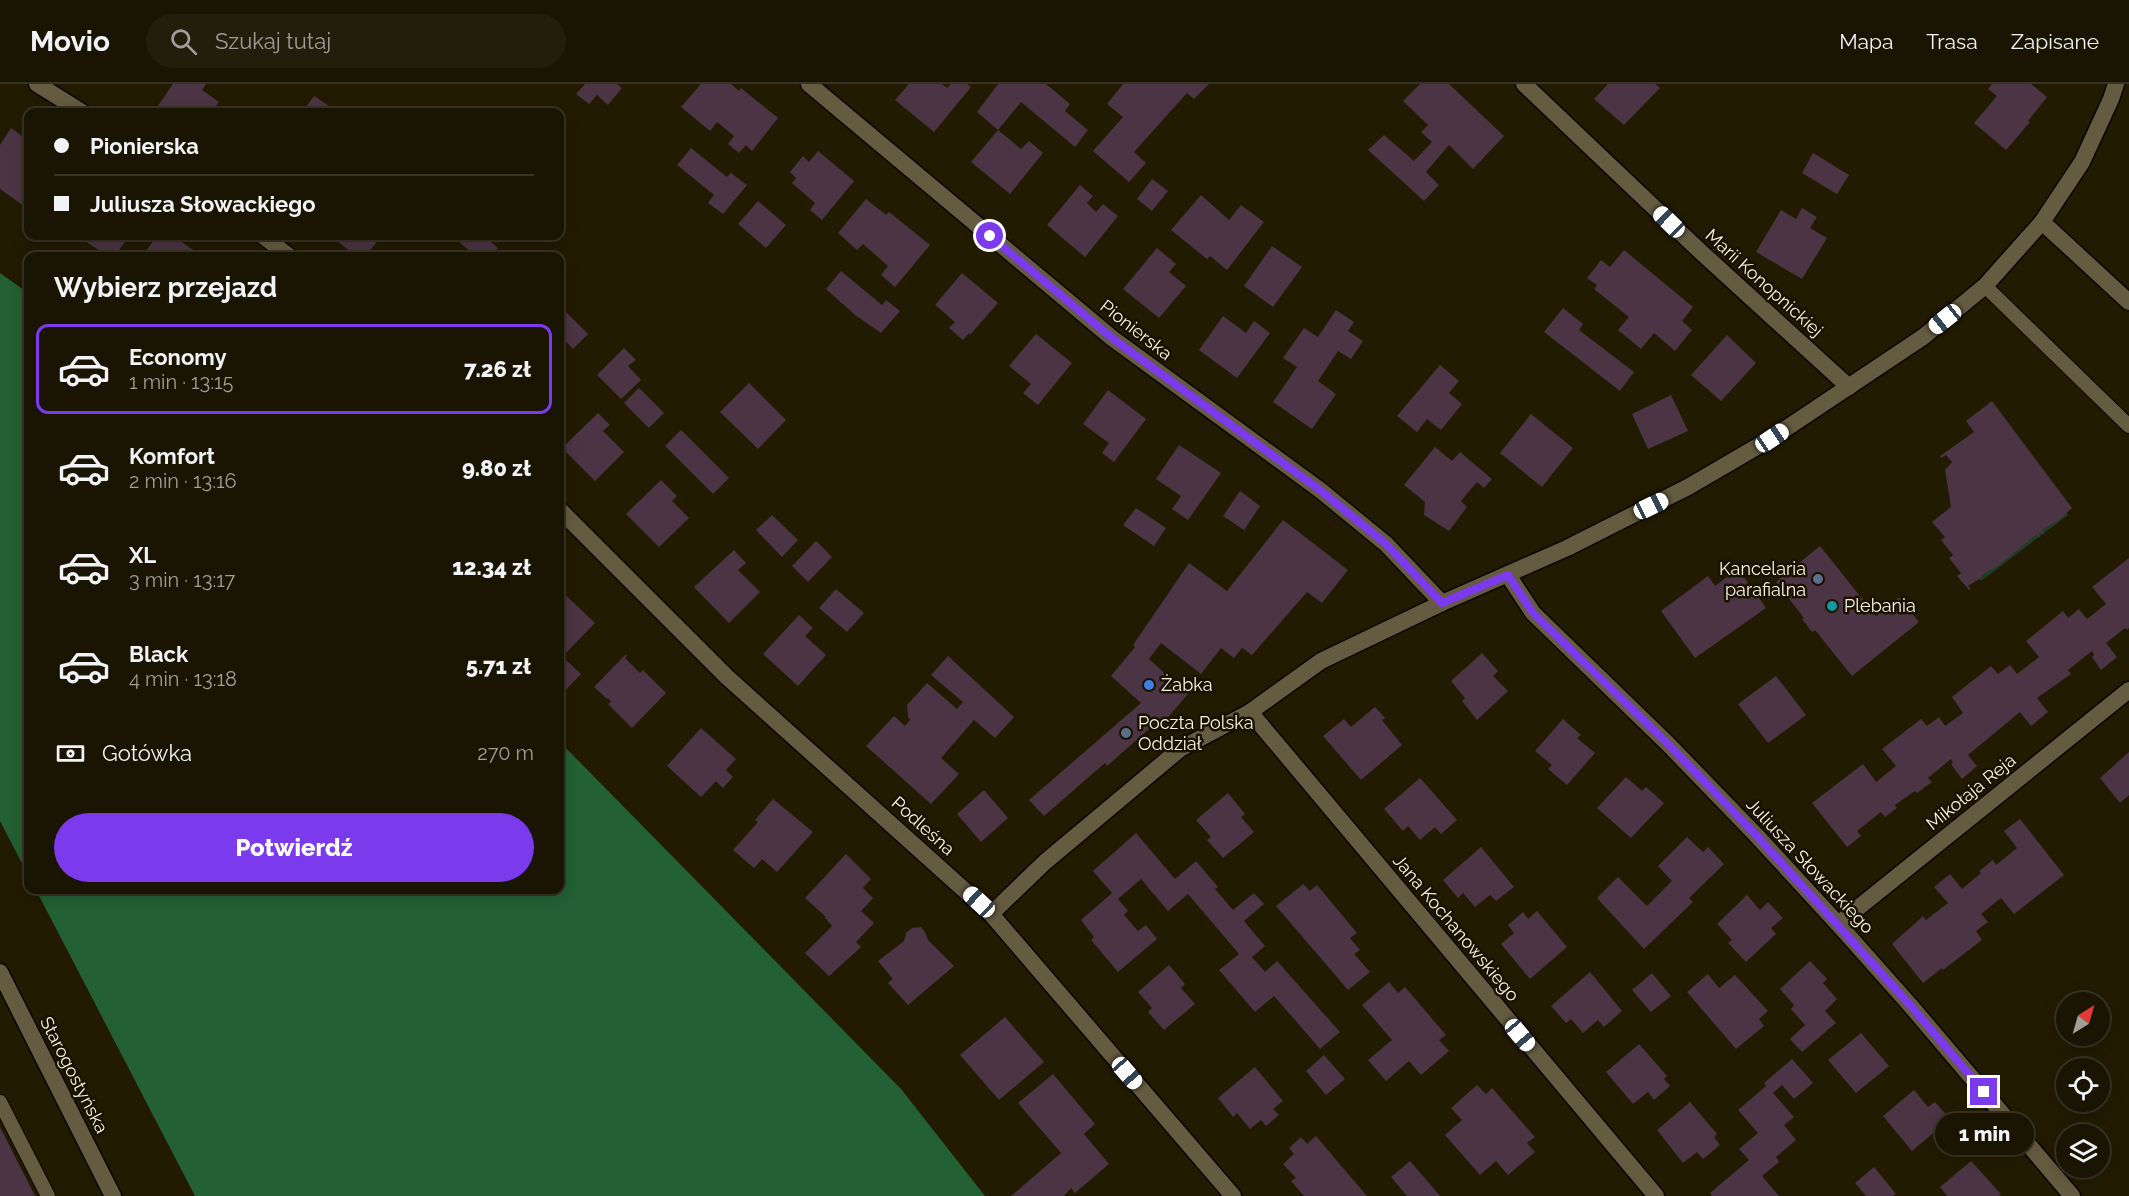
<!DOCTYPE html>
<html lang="pl">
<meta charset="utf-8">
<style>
body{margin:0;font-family:Raleway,sans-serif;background:#231d0c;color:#f1f3f6;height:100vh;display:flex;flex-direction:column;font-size:22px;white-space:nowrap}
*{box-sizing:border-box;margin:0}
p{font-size:20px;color:#9f9e99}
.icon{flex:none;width:33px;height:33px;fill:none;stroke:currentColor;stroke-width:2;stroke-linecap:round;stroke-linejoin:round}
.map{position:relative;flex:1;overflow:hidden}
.panel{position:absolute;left:24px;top:168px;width:540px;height:642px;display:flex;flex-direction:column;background:#1a1402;border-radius:12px;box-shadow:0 3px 15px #0003,0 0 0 2px #383324}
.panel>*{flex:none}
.hud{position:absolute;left:24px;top:24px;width:540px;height:132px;border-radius:12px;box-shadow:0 3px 15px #0003,0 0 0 2px #383324;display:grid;align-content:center;height:132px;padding:0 30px;background:#1a1402}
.needle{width:39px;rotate:37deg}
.fabs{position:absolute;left:2056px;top:908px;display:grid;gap:12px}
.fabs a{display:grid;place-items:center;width:54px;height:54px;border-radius:50%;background:#1a1402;box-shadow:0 3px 15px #0003,0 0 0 2px #383324;font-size:30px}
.end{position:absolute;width:27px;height:27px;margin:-14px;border:8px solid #7c3aed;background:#fff;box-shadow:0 0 0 3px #fff}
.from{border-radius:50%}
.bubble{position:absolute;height:42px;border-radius:21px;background:#1a1402;box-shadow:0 3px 15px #0003,0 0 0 2px #383324;font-size:20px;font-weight:800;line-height:42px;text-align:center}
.car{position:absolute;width:18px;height:36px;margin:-18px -9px;border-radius:8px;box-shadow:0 0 4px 2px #0007;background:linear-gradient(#fff 24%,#345 0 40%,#fff 0 76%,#345 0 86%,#fff 0)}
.hud b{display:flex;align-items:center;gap:21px;height:57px;font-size:22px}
.hud b+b{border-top:2px solid #383324}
.hud i{width:15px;height:15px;background:#f1f3f6}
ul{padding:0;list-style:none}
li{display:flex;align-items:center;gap:18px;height:90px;margin:0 12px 9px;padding:0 18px;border:3px solid transparent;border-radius:12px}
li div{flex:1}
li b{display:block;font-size:22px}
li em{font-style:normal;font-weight:800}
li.selected{border-color:#7c3aed}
li>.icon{width:54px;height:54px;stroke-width:1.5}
h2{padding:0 30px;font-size:27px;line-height:72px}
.pay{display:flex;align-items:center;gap:15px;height:66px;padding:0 30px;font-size:22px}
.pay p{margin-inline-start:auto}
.action{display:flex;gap:12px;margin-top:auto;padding:12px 30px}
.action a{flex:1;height:69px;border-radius:36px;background:#7c3aed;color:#fff;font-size:24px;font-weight:800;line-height:69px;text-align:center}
header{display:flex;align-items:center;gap:36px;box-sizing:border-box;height:84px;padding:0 30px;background:#1a1402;border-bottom:2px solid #383324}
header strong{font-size:28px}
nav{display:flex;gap:33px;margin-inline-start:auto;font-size:21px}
.search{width:420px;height:54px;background:#231d0c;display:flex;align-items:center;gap:15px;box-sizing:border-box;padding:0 21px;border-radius:33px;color:#9f9e99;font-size:22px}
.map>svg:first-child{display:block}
.green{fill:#1d3e25}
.forest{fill:#236034}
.building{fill:#4b3443}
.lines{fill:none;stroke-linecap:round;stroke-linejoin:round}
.service-casing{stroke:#0c0500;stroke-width:16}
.minor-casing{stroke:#0c0500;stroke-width:19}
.tertiary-casing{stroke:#0c0500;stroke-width:19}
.service{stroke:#655b40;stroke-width:14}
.minor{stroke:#655b40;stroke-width:16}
.tertiary{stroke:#655b40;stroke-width:16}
.route{stroke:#7c3aed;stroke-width:8}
.service-dot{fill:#5c6f8a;stroke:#1a1100;stroke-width:2}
.culture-dot{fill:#0f9aa8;stroke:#1a1100;stroke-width:2}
.shop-dot{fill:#3f7fe0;stroke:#1a1100;stroke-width:2}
.labels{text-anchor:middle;stroke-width:5;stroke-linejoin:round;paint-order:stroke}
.street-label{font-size:18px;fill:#f9f3e4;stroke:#1a1100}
.poi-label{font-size:18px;fill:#f9f3e4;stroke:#1a1100;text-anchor:start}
</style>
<header>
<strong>Movio</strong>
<div class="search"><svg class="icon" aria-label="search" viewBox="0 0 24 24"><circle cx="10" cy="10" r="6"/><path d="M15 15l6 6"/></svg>Szukaj tutaj</div>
<nav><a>Mapa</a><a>Trasa</a><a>Zapisane</a></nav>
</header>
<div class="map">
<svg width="2129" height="1112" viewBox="0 0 2129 1112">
<rect width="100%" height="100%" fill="#231a02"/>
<!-- green -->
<polygon class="green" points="2063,423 2068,431 1981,497 1975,490"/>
<!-- forest -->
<g class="forest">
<polygon points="0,189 28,209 28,791 0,737"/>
<polygon points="560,658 901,1005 985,1112 195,1112 36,806 560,806"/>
</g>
<!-- building -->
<g class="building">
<polygon points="173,0 206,0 202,6 219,18 211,28 160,28 155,26"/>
<polygon points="585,0 617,0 622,4 608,21 597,11 589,20 576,10"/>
<polygon points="701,0 731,0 739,7 741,4 778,34 752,67 746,61 739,69 728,60 734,52 717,38 710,47 681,23"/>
<polygon points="909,0 942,0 947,4 951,0 967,0 971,3 934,48 895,16"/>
<polygon points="998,0 1046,0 1070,20 1065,27 1088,46 1075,63 1021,18 998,46 977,28"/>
<polygon points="1123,0 1209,0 1194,15 1187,9 1134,68 1146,79 1129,98 1093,67 1123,33 1107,20"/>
<polygon points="1420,0 1449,0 1504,52 1473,85 1449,61 1426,88 1439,101 1424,117 1368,66 1384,51 1414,77 1432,58 1421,48 1428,41 1403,17"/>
<polygon points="1608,0 1655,0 1660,4 1624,41 1594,15"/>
<polygon points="1992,0 2031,0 2047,13 2028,37 2030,38 2006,66 1974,39 1997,12 1988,5"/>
<polygon points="314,12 338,28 302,28"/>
<polygon points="11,44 28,56 28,125 0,105 0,61"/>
<polygon points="998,46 1021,65 1029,57 1043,69 1010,110 971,78"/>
<polygon points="691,64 727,93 731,89 747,101 723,130 708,119 714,111 677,81"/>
<polygon points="818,67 854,97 822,136 810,126 815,119 792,99 796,94 790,88 803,72 809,78"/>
<polygon points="1813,69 1849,91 1837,110 1802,89"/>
<polygon points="1152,95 1168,107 1152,127 1137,115"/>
<polygon points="1080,101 1093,112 1087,119 1096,128 1103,120 1118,132 1085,173 1047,141"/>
<polygon points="1201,111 1229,136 1241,121 1264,138 1227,186 1210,172 1207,175 1171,146"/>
<polygon points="866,115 886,131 889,128 930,161 895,203 881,191 888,182 863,160 857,166 838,149"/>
<polygon points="758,117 786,141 766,164 738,140"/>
<polygon points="1802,124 1817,133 1810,144 1827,154 1802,195 1756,168 1781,126 1796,135"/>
<polygon points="77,152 129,152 115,172 108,172"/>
<polygon points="157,152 173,152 202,172 142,172"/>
<polygon points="331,152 382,152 365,172 356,172"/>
<polygon points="467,152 484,152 498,164 491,172 476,172 460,159"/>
<polygon points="1272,162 1302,183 1273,223 1244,202"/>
<polygon points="1157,164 1176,180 1169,188 1186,202 1159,234 1123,205"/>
<polygon points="1624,166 1693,223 1682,237 1692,246 1675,267 1654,249 1641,265 1618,246 1629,233 1594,205 1597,201 1587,194 1601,176 1610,183"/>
<polygon points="841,187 882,221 886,216 900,227 881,249 855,231 826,205"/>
<polygon points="962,189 998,219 970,251 969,249 963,256 949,244 955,238 935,221"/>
<polygon points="1563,224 1583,240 1579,246 1634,288 1620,307 1544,248"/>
<polygon points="1336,226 1354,238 1348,247 1363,257 1351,275 1338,267 1318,297 1336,310 1312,345 1273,318 1297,283 1283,274 1304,244 1318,253"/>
<polygon points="565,227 588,250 573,265 560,251 560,233"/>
<polygon points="1223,232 1246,249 1254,237 1270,249 1237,294 1199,266"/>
<polygon points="1036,250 1072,279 1038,321 1023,309 1031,300 1009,282"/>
<polygon points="1727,251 1756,279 1721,317 1691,291"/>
<polygon points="624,264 636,276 628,282 641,296 621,315 597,291"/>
<polygon points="1440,281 1459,297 1449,309 1462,320 1441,346 1427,335 1417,348 1397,332"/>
<polygon points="749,299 786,336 758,365 720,328"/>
<polygon points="639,304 664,329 649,344 624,319"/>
<polygon points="1108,306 1146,335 1114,378 1102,369 1109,359 1083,340"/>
<polygon points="1671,311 1688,347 1648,365 1632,330"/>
<polygon points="1992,317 2072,424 2059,436 2042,446 2045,451 2040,448 2038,449 2041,454 2036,451 1999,481 1982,491 1981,494 1968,502 1971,505 1969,506 1957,492 1961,489 1949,474 1953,471 1941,456 1945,453 1932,438 1951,423 1945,386 1952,378 1946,371 1941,374 1940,372 1974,348 1966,337"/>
<polygon points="598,329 610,341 603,347 624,368 595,397 562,364"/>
<polygon points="1531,330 1573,364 1542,403 1500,369"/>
<polygon points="681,346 729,394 713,410 665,362"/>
<polygon points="1179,361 1221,389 1188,436 1172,425 1181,412 1156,395"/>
<polygon points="1435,363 1452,377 1460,368 1492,395 1484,404 1477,398 1461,417 1467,423 1449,447 1424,431 1425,418 1404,401"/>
<polygon points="661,396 677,412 672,417 689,434 659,463 626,430"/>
<polygon points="1240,407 1260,422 1244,446 1223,432"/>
<polygon points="1136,424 1166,444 1154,462 1123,441"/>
<polygon points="772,431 798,456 782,473 756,446"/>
<polygon points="1283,436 1348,486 1322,519 1307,508 1252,571 1242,564 1234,574 1221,564 1201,590 1161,559 1149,575 1188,610 1163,639 1159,636 1107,682 1105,679 1044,732 1029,716 1141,619 1111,592 1135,563 1133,561 1189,479 1227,507"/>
<polygon points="816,457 832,473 808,498 792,482"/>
<polygon points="1820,462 1876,532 1899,513 1919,538 1852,592 1815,546 1812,548 1802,535 1804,534 1776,498"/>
<polygon points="734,466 746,479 738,486 760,508 729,539 694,503"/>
<polygon points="2129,474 2129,544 2127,546 2125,544 2106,559 2117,573 2101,586 2092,573 2094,571 2092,567 2068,586 2071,590 2037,614 2048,628 2031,642 2020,628 1968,671 1977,682 1962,695 1951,680 1953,678 1951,675 1928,694 1932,698 1917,709 1915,707 1895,721 1897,724 1885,733 1881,728 1857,747 1861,752 1847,763 1812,719 1863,680 1876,698 1896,682 1882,665 1921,635 1927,642 1939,633 1945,642 1963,629 1952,613 1991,582 1998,590 2010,581 2017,590 2039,573 2026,557 2063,527 2068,534 2079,525 2087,535 2106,520 2092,503"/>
<polygon points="1738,485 1766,524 1695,574 1661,527 1708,492 1715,502"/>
<polygon points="836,505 864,529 847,548 819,524"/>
<polygon points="560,506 595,539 562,573 560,571"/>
<polygon points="799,531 813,544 805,552 826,571 798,602 763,570"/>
<polygon points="1482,569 1498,587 1493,592 1508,607 1477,636 1462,617 1465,614 1451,597"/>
<polygon points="626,570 627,572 625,574 640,589 643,586 666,609 632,644 608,620 611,618 608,614 607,615 594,603"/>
<polygon points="948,572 1014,633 995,654 974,636 941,674 959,690 931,720 866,662 894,632 905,642 910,636 908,633 907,621 927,599 957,625 963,618 931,591"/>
<polygon points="567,577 581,590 560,612 560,580 562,582"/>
<polygon points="1776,592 1806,631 1768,659 1738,620"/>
<polygon points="1375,623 1385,634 1382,636 1402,661 1361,696 1323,652 1344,635 1351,643"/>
<polygon points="1563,635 1581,651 1577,654 1595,669 1567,701 1548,685 1552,681 1535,667"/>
<polygon points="701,644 736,675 726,686 733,693 723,704 716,697 701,713 667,682"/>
<polygon points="2129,668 2129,711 2120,719 2100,694"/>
<polygon points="1626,693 1642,707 1646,703 1664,719 1631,754 1597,724"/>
<polygon points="1420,694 1457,736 1441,750 1435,743 1420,756 1408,742 1403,747 1384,725"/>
<polygon points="984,706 1008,734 981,758 957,730"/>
<polygon points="1228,709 1245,730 1241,733 1254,748 1223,774 1207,756 1211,753 1196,736"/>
<polygon points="773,715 813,748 777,788 762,775 754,784 733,766 758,738 755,736"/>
<polygon points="2020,735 2064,791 2014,830 2001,814 1981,830 1988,838 1976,847 1982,856 1943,886 1942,884 1923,899 1892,860 1923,832 1926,836 1948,819 1934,803 1950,790 1962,805 1981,789 1979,787 1993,776 1996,781 2017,764 2004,747"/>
<polygon points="1136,749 1175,795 1196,777 1218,803 1215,805 1233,826 1254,809 1264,820 1244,837 1265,862 1252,873 1265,888 1277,877 1340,948 1320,965 1274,912 1255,928 1219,886 1239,870 1188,810 1168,827 1141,795 1118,815 1128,827 1124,831 1138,847 1146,841 1157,855 1118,888 1091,856 1094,853 1081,836 1112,809 1093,787"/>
<polygon points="1687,753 1703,768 1708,763 1724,780 1689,814 1693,818 1644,865 1597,814 1618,793 1647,822 1672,797 1658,782"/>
<polygon points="1481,763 1514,803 1496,817 1490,811 1475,823 1463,809 1458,814 1443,796"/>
<polygon points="846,770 871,795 863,804 873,814 861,827 874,839 856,858 861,863 829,892 805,869 832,842 825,834 826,833 805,814"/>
<polygon points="1303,800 1310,807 1317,801 1357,849 1350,854 1360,866 1354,870 1370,888 1348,906 1276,822"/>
<polygon points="1747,811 1760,826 1768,818 1783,834 1771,844 1776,850 1746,878 1728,859 1732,856 1717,840"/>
<polygon points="1537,827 1567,863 1530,895 1501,860 1514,849 1508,841 1523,828 1528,835"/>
<polygon points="921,843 926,850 928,856 954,882 908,921 888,899 893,895 878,877 904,857 906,849 912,844"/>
<polygon points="1810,877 1827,895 1823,899 1837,915 1825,927 1836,939 1802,968 1790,955 1805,941 1791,925 1794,921 1780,905"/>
<polygon points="1169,881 1185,900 1181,904 1195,920 1164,946 1148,928 1152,924 1138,908"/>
<polygon points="1590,888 1622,927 1604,943 1598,936 1583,949 1571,935 1566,939 1551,922"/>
<polygon points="1652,889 1671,912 1651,928 1632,906"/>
<polygon points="1708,890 1719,904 1735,891 1768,927 1759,935 1764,942 1736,965 1687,908"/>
<polygon points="1389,898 1398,909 1405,903 1446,951 1439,956 1449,967 1421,991 1409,977 1386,997 1368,976 1392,956 1362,921"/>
<polygon points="1005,933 1044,978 999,1016 960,971"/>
<polygon points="1861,949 1889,982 1856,1009 1828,976"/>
<polygon points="1639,960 1667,992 1664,995 1670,1002 1654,1016 1648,1008 1633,1020 1606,988"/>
<polygon points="1324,971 1345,995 1326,1011 1306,987"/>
<polygon points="1792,975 1813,999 1794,1015 1782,1001 1773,1009 1794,1033 1784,1041 1796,1056 1776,1073 1779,1078 1762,1092 1779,1112 1712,1112 1710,1109 1749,1076 1739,1065 1758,1049 1738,1026 1766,1002 1764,999"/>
<polygon points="1255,983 1283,1017 1273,1025 1279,1031 1266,1042 1261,1036 1250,1045 1237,1029 1233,1033 1218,1014"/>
<polygon points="1053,990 1095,1040 1084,1050 1109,1080 1075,1109 1071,1104 1064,1112 1011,1112 1061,1069 1018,1019"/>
<polygon points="1477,1001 1486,1010 1492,1004 1535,1053 1527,1059 1535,1068 1508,1091 1496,1077 1480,1091 1445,1051 1462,1036 1451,1024"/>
<polygon points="1914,1006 1928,1023 1935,1018 1950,1035 1912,1067 1883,1032"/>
<polygon points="1690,1018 1717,1050 1714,1053 1720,1061 1703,1075 1697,1068 1683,1079 1657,1046"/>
<polygon points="0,1043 35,1112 0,1112"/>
<polygon points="1316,1052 1343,1084 1367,1112 1304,1112 1291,1097 1296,1094 1283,1080 1294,1070 1289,1064 1301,1053 1307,1060"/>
<polygon points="1410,1077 1429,1099 1440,1112 1407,1112 1391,1093"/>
<polygon points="1971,1077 2001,1110 1999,1112 1947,1112 1940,1103"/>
<polygon points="1874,1083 1896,1110 1893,1112 1866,1112 1855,1099"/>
</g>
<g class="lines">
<defs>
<g id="service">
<polyline points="1985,202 2129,342"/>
<polyline points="0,1018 48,1112"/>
</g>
<g id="minor">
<polyline points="37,0 82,28"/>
<polyline points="809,0 1112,254 1320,406 1386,460 1442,519"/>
<polyline points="1524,0 1702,169 1849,303"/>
<polyline points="2042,138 2129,218"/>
<polyline points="263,152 289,172"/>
<polyline points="560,426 727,593 991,830 1233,1112"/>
<polyline points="1508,491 1533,529 1668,660 1756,751 1838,840 1910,921 2072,1112"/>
<polyline points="1250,628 1656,1112"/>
<polyline points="991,830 1045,778 1180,665 1250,628 1321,577 1442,519 1567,464 1688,403 1772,354 1923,253 1985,202 2042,138 2082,78 2111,15 2116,0"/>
<polyline points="1838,840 2129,606"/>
</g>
<polyline id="tertiary" points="0,888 113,1112"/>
</defs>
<!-- service casing -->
<use href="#service" class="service-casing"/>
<!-- minor casing -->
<use href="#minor" class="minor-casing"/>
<!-- tertiary casing -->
<use href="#tertiary" class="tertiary-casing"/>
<!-- service -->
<use href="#service" class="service"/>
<!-- minor -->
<use href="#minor" class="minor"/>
<!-- tertiary -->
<use href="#tertiary" class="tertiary"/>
</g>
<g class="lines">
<!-- route -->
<polyline class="route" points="990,152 1112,254 1320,406 1386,460 1442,519 1508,491 1533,529 1668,660 1756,751 1910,921 1984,1008"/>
</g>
<!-- markers -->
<g class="service-dot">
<circle cx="1818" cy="495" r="6"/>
<circle cx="1126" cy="649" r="6"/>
</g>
<circle class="culture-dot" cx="1832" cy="522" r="6"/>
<circle class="shop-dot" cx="1149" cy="601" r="6"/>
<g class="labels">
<!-- street labels -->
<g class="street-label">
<text transform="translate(1764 199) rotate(42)" y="6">Marii Konopnickiej</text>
<text transform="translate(1136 246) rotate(38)" y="6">Pionierska</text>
<text transform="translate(1971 708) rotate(-39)" y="6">Mikołaja Reja</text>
<text transform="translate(923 742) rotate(42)" y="6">Podleśna</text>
<text transform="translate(1810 782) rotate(47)" y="6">Juliusza Słowackiego</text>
<text transform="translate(1456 844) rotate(50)" y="6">Jana Kochanowskiego</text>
<text transform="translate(74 991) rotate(63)" y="6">Starogostyńska</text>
</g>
<!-- poi labels -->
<g class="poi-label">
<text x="1806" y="491" text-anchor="end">Kancelaria<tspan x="1806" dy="21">parafialna</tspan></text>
<text x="1844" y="528">Plebania</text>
<text x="1161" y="607">Żabka</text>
<text x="1138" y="645">Poczta Polska<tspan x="1138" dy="21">Oddział</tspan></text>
</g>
</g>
</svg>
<div class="fabs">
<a><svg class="needle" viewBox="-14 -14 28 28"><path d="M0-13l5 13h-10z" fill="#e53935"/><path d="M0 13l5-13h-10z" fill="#9f9e99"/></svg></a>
<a><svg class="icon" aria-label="locate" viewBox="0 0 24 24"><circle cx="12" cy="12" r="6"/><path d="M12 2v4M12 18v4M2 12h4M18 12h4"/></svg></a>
<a><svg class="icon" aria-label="layers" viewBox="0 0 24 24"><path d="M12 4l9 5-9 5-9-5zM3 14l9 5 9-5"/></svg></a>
</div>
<i class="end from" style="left:990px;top:152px"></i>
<i class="end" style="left:1984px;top:1008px"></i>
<div class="bubble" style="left:1935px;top:1029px;width:99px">1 min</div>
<i class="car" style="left:1669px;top:138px;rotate:314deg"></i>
<i class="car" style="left:1945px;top:235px;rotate:231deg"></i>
<i class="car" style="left:1772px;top:354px;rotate:56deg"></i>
<i class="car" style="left:1651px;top:422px;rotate:64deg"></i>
<i class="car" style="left:979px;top:818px;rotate:313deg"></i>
<i class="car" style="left:1520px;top:951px;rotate:140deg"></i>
<i class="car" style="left:1127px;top:989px;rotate:139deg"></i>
<div class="hud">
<b><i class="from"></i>Pionierska</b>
<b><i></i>Juliusza Słowackiego</b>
</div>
<section class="panel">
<h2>Wybierz przejazd</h2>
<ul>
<li class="selected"><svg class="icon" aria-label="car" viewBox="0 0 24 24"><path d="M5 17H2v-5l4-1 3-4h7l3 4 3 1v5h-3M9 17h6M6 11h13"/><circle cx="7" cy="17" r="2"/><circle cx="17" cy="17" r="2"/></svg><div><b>Economy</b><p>1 min · 13:15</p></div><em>7.26 zł</em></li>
<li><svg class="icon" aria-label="car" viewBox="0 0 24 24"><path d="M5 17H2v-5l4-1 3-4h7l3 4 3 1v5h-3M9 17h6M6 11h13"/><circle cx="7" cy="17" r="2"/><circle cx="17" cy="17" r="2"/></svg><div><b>Komfort</b><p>2 min · 13:16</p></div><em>9.80 zł</em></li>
<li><svg class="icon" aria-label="car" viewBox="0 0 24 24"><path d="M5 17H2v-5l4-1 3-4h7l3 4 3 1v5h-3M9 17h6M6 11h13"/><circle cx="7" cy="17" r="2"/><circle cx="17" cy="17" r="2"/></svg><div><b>XL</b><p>3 min · 13:17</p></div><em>12.34 zł</em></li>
<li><svg class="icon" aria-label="car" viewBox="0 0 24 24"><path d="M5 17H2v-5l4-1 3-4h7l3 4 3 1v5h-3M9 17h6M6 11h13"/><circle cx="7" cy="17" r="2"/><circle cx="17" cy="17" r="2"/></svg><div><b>Black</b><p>4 min · 13:18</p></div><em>5.71 zł</em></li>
</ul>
<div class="pay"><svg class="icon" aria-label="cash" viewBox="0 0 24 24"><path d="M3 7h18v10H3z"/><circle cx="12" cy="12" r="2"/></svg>Gotówka<p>270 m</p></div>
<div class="action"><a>Potwierdź</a></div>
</section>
</div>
